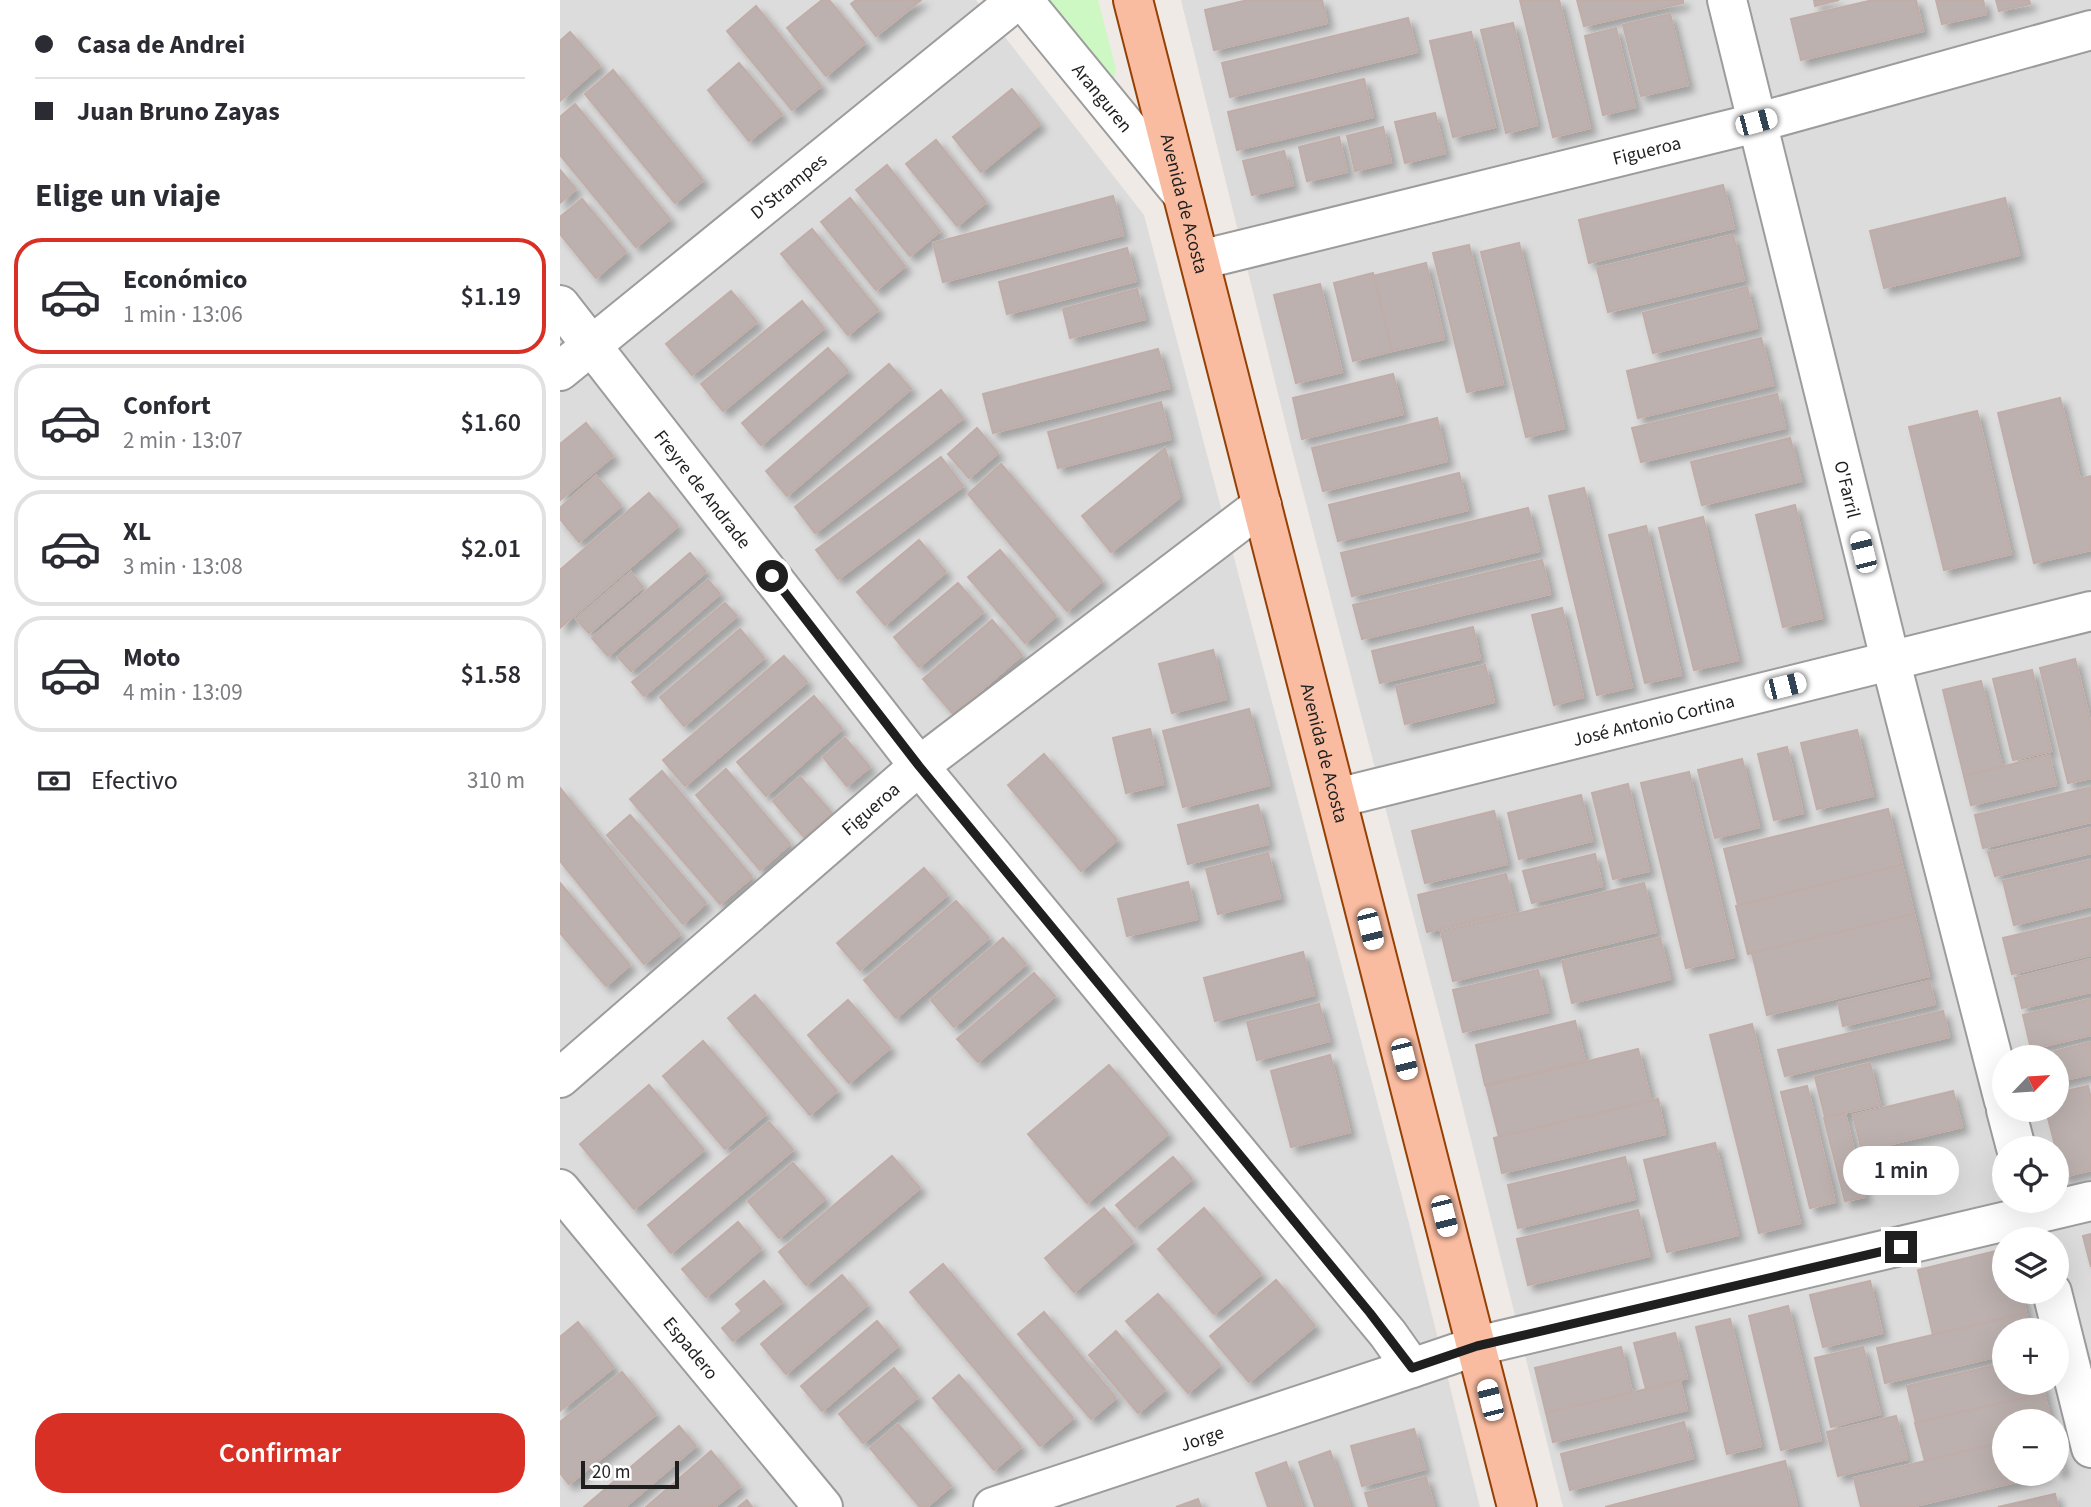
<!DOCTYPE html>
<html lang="es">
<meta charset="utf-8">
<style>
body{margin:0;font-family:"Source Sans 3",sans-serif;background:#f2f2f3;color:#2b2b33;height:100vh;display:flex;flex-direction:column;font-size:26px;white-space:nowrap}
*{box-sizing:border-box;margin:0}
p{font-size:23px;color:#7c7c81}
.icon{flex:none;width:38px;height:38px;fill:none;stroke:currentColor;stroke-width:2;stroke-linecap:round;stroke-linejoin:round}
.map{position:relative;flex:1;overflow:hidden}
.drawer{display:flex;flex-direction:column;background:#fff;width:560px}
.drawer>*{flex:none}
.guide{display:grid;align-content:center;height:154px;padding:0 35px;background:#fff}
.needle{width:46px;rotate:65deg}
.fabs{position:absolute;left:1432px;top:1045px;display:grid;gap:14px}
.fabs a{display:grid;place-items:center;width:77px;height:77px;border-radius:50%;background:#fff;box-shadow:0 7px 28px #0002;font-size:35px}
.scale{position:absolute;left:21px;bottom:18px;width:98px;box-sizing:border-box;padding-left:7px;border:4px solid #1f1f1f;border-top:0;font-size:19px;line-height:24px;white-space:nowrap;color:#1f1f1f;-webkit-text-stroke:5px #fff;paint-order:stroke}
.end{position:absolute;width:32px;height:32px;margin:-16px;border:9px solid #1f1f1f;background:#fff;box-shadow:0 0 0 4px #fff}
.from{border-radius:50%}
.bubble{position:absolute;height:49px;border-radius:24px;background:#fff;box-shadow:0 7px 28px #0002;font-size:23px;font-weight:600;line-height:49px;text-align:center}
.car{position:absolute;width:21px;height:42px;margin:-21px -10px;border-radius:9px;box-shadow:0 0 5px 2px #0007;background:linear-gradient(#fff 24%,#345 0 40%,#fff 0 76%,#345 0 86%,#fff 0)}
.guide b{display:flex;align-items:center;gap:24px;height:66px;font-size:26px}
.guide b+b{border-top:2px solid #e1e1e2}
.guide i{width:18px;height:18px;background:#2b2b33}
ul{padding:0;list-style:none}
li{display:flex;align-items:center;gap:21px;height:116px;margin:0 14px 10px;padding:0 21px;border:4px solid #e1e1e2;border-radius:28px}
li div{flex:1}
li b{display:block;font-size:26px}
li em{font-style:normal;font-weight:600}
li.active{border-color:#d93025}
li>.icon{width:63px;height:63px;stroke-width:1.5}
h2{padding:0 35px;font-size:32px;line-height:84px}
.pay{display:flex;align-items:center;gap:18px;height:77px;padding:0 35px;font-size:26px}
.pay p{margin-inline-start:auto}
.primary-button{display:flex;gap:14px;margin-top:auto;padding:14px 35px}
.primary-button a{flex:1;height:80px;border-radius:28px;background:#d93025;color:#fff;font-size:28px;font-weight:600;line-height:80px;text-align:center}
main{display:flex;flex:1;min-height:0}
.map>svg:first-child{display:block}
.residential{fill:#dddcdc;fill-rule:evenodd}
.park{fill:#cdf8c4}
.building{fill:#bcb1af;stroke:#c1ada8;stroke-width:2;filter:url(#shadow)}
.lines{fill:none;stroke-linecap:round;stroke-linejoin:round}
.minor-casing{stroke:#9c9c9c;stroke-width:42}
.major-casing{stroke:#954005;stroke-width:42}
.minor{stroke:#fff;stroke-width:38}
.major{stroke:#f9bca1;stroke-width:38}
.route{stroke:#1f1f1f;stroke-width:9}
.labels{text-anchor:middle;stroke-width:5;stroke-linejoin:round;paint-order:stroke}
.street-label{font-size:19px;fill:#1f1f1f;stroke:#fff}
</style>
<main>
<section class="drawer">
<div class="guide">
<b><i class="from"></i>Casa de Andrei</b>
<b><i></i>Juan Bruno Zayas</b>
</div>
<h2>Elige un viaje</h2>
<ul>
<li class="active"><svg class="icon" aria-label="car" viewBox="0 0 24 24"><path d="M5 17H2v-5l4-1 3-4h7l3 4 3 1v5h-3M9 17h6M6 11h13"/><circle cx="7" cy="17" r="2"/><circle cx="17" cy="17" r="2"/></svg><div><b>Económico</b><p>1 min · 13:06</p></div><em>$1.19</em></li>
<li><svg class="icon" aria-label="car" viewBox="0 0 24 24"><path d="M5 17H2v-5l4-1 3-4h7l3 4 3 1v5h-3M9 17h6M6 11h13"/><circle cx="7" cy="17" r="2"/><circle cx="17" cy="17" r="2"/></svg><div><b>Confort</b><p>2 min · 13:07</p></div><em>$1.60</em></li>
<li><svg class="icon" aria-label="car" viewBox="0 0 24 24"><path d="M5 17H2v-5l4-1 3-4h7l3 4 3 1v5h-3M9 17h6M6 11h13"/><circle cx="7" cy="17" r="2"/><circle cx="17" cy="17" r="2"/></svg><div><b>XL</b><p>3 min · 13:08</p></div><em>$2.01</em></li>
<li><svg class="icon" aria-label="car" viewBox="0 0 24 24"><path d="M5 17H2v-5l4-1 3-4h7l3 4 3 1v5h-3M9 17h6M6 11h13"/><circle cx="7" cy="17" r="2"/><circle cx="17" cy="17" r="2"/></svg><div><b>Moto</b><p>4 min · 13:09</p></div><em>$1.58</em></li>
</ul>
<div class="pay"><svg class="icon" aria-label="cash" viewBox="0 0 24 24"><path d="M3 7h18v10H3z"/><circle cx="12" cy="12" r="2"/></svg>Efectivo<p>310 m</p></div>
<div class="primary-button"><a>Confirmar</a></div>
</section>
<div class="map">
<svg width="1531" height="1507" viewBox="0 0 1531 1507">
<defs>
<filter id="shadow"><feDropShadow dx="6" dy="6" stdDeviation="3.5" flood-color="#0004"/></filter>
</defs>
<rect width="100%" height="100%" fill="#efeae5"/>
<!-- residential -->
<g class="residential">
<polygon points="0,0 416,0 584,215 849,1223 920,1507 0,1507"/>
<path d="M621 0H1531V1507H1003L892 1064 729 438ZM1444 1057H1496V1110H1444ZM1444 1148H1496V1200H1444ZM1444 1239H1496V1292H1444ZM1444 1330H1496V1382H1444ZM1444 1421H1496V1474H1444Z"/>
</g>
<!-- park -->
<polygon class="park" points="472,0 538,0 556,69 554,79 548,82"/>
<!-- building -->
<g class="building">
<polygon points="262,0 269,0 305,43 266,76 227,28"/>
<polygon points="296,0 361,0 316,36 291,4"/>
<polygon points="688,0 762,0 767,23 654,50 645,10"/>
<polygon points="960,0 999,0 1030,128 993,137"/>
<polygon points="1017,0 1123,0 1123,3 1024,26"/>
<polygon points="1254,0 1279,0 1255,6"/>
<polygon points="1313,0 1356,0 1363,31 1241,60 1231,19"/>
<polygon points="1376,0 1423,0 1426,14 1382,24"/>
<polygon points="1436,0 1469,0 1470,4 1439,11"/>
<polygon points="196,6 261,86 232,110 167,31"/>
<polygon points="1110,14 1128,85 1081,96 1063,25"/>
<polygon points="848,18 857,52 670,97 662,63"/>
<polygon points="953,23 977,125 946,133 921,30"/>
<polygon points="1056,28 1075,107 1043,115 1025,36"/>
<polygon points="10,32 40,66 0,101 0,41"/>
<polygon points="911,32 935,127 893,137 870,41"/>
<polygon points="179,63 222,114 189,141 148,90"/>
<polygon points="53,70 143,180 115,203 25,94"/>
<polygon points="804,79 813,117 677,150 668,112"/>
<polygon points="452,89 480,124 421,172 393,137"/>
<polygon points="15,104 110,219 76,247 0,155 0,117"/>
<polygon points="875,113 885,153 845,163 835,122"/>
<polygon points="823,127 831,162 795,171 787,136"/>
<polygon points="779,137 787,172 747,181 739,147"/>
<polygon points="376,140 426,202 397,226 346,164"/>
<polygon points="724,151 733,185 692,195 683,161"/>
<polygon points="327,165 380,231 350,256 296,190"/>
<polygon points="0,170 16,189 0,203"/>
<polygon points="1163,185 1174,228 1029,263 1019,220"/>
<polygon points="553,196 563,235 383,282 373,243"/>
<polygon points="290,198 345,266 316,290 261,222"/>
<polygon points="1445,198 1459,255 1324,288 1310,231"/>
<polygon points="22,199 66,252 36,278 0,234 0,217"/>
<polygon points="252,229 318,310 288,335 221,254"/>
<polygon points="1173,235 1184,280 1048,312 1037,268"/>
<polygon points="959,243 1004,428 966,437 921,252"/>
<polygon points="909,245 943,384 907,392 873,253"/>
<polygon points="567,248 576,281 447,314 439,282"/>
<polygon points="866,263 884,339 832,351 813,276"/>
<polygon points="813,273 832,351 793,361 774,283"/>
<polygon points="760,284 782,372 736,383 714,295"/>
<polygon points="1187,287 1197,328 1093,353 1083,313"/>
<polygon points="577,289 585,319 510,338 503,309"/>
<polygon points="171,291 197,322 132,375 106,344"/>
<polygon points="242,301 264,328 163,411 141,384"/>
<polygon points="1201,338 1213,385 1078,418 1067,371"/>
<polygon points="268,348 288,371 201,445 182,423"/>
<polygon points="598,349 609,388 433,433 423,394"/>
<polygon points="329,364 351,389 227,496 206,471"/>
<polygon points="833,374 843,414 742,439 733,398"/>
<polygon points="381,390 403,418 255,533 235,507"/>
<polygon points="1217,394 1225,428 1081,462 1072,428"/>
<polygon points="1500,398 1520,479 1531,476 1531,550 1474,563 1438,413"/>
<polygon points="601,402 610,439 498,468 488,432"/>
<polygon points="1417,411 1451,554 1384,570 1349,427"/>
<polygon points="877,418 887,461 763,491 752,448"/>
<polygon points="26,423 53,456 0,500 0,444"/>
<polygon points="417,428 438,453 409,478 388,454"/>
<polygon points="1230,438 1241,481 1142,505 1131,462"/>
<polygon points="605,448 619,498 551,552 522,516"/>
<polygon points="381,457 403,486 278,579 256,550"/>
<polygon points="441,464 542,581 507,611 408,494"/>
<polygon points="899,473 908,510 778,541 769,505"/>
<polygon points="36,476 61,506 19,542 0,519 0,508"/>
<polygon points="1024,488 1072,687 1037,695 989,496"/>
<polygon points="89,493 118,526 1,627 0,570"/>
<polygon points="1235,505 1262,618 1223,627 1196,515"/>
<polygon points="968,508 979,551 792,596 781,553"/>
<polygon points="1143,517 1178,660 1134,670 1099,528"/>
<polygon points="1086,526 1121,675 1085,683 1049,535"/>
<polygon points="359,540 386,572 325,625 297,592"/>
<polygon points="440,550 496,616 465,643 408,577"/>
<polygon points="130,553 146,572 48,656 32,638"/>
<polygon points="982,560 990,594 802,639 793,605"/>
<polygon points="71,572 83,587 29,633 16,619"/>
<polygon points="148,580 160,594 71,671 58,657"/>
<polygon points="398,583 423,612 359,667 334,637"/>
<polygon points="165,603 177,616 84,696 72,682"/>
<polygon points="1002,608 1023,697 994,705 972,615"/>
<polygon points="432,620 462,655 393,714 363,679"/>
<polygon points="913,627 920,659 820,683 812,651"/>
<polygon points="180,629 204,658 124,726 100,697"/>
<polygon points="653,650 666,699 612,713 599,664"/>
<polygon points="224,656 247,682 125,786 103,760"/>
<polygon points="1515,659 1531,725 1531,778 1508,783 1480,668"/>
<polygon points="925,665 934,702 845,724 836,686"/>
<polygon points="1472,670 1491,751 1453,760 1433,679"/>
<polygon points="1421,681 1442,767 1404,776 1383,690"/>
<polygon points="254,696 282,729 206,796 177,762"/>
<polygon points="689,709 709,785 623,807 603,731"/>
<polygon points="590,729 603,784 566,793 553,738"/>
<polygon points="1297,730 1313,796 1257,809 1241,743"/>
<polygon points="285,738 310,767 287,786 263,757"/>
<polygon points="1227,747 1243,813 1214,820 1198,754"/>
<polygon points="484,754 557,840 521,871 448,785"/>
<polygon points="1489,755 1496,785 1411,805 1404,776"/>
<polygon points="1182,759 1199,827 1155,838 1138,770"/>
<polygon points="166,769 230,844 200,870 136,795"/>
<polygon points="102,771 192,877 160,904 70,799"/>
<polygon points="1129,772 1174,957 1126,968 1081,783"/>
<polygon points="240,777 272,813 244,837 213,801"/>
<polygon points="1068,784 1089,871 1053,879 1032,793"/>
<polygon points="1531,787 1531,822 1423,848 1415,815"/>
<polygon points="0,788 120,934 84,964 0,861"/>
<polygon points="1021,795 1032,841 959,859 948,813"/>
<polygon points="698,805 708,844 628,864 618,825"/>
<polygon points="1328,809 1342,865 1178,905 1164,849"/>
<polygon points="934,811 947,864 865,883 852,831"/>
<polygon points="70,815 146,903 123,924 47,835"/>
<polygon points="1531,828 1531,853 1435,876 1428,852"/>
<polygon points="708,853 720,898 658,914 646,869"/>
<polygon points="1035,854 1042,886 972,903 963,871"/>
<polygon points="1531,860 1531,906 1454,925 1443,881"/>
<polygon points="1342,865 1354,914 1188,954 1176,906"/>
<polygon points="364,868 387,895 300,970 277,943"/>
<polygon points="946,874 955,911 867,932 858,895"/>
<polygon points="628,882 637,919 567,936 558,899"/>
<polygon points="0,883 70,965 46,986 0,933"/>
<polygon points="1084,883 1096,932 893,981 881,932"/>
<polygon points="396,901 429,938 336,1018 304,980"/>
<polygon points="1354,914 1369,976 1207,1015 1192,953"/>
<polygon points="1531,917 1531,955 1452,974 1443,938"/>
<polygon points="443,938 466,964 394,1027 371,1000"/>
<polygon points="1100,938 1110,979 1012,1003 1002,961"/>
<polygon points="743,952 754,995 655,1021 644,978"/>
<polygon points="1531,959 1531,992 1462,1008 1455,978"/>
<polygon points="978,970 988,1012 903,1032 893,990"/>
<polygon points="474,973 495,996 418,1062 397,1039"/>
<polygon points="1369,981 1375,1004 1283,1026 1278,1003"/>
<polygon points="195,995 277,1091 250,1115 168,1018"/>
<polygon points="1531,999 1531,1035 1471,1049 1463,1015"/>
<polygon points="288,1000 330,1048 289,1083 248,1035"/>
<polygon points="759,1004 769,1041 697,1060 687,1022"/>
<polygon points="1383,1011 1389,1037 1225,1076 1218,1050"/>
<polygon points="1015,1021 1025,1061 925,1085 916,1045"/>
<polygon points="1192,1024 1240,1223 1199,1233 1150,1035"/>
<polygon points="143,1041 206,1114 165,1149 103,1076"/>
<polygon points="1531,1042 1531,1074 1496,1082 1496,1057 1473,1057"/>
<polygon points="1078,1049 1091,1101 939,1137 926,1086"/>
<polygon points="770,1055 790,1132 731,1147 711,1071"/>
<polygon points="1310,1063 1320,1105 1265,1117 1255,1077"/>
<polygon points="549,1065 608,1134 527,1203 468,1134"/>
<polygon points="89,1085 144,1150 74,1209 20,1144"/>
<polygon points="1247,1086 1275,1202 1250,1208 1221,1092"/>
<polygon points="1528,1086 1531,1099 1531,1170 1503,1177 1486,1110 1496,1110 1496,1093"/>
<polygon points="1393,1091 1402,1127 1302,1151 1293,1115"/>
<polygon points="1098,1099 1105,1134 942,1173 934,1138"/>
<polygon points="1285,1113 1305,1197 1285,1201 1264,1118"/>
<polygon points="209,1122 233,1150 111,1253 88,1225"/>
<polygon points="1155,1143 1178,1235 1107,1252 1084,1160"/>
<polygon points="332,1156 360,1188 246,1285 219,1252"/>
<polygon points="613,1157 632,1179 575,1227 556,1205"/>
<polygon points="1065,1157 1075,1199 958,1228 948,1185"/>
<polygon points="233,1163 265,1199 219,1238 188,1201"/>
<polygon points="544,1208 573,1242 514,1292 485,1258"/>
<polygon points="644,1208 701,1274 654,1314 598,1249"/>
<polygon points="1078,1210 1089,1256 968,1285 957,1239"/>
<polygon points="178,1222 201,1249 146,1297 122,1269"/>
<polygon points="1531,1234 1531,1267 1523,1236"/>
<polygon points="1444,1249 1444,1292 1461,1292 1466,1313 1373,1335 1358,1270"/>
<polygon points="383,1264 513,1418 480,1446 350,1292"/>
<polygon points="282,1275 307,1305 226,1374 201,1344"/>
<polygon points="716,1280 755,1326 689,1382 650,1336"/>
<polygon points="204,1281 222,1302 173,1341 162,1328 182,1311 176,1304"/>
<polygon points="1310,1281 1322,1333 1263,1347 1250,1295"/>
<polygon points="598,1294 660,1365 628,1393 566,1321"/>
<polygon points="1228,1306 1261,1440 1221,1450 1189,1316"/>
<polygon points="484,1312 556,1398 531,1419 458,1334"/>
<polygon points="1466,1313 1470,1330 1444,1330 1444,1355 1325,1383 1317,1348"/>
<polygon points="1170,1319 1201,1446 1167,1454 1136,1327"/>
<polygon points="317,1321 338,1346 262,1411 241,1386"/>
<polygon points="18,1322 54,1367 0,1411 0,1337"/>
<polygon points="556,1331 605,1390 578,1413 529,1355"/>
<polygon points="1115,1333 1127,1378 1086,1389 1074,1343"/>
<polygon points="1061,1347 1072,1392 986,1413 975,1368"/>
<polygon points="1303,1347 1320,1414 1271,1427 1255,1358"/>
<polygon points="1444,1363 1444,1382 1481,1382 1484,1393 1356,1423 1347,1386"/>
<polygon points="334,1368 358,1397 303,1443 279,1414"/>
<polygon points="62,1372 96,1414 9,1484 0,1473 0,1422"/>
<polygon points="399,1375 461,1447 434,1470 373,1398"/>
<polygon points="1120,1381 1127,1410 993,1442 986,1413"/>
<polygon points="1484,1393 1491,1421 1444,1421 1444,1442 1365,1461 1355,1423"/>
<polygon points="1336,1416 1347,1459 1278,1476 1267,1432"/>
<polygon points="1124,1422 1133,1458 1010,1490 1001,1454"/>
<polygon points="338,1424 391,1486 367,1507 360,1507 310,1448"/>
<polygon points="119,1426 136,1446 65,1507 24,1507"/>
<polygon points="854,1429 865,1469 802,1486 791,1446"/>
<polygon points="1444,1442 1444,1474 1489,1474 1351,1507 1301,1507 1294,1478"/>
<polygon points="1496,1444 1503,1470 1496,1472"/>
<polygon points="151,1451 180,1486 155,1507 86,1507"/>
<polygon points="770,1451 790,1507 755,1507 739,1462"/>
<polygon points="1225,1461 1237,1507 1045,1507"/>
<polygon points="726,1462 742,1507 708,1507 696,1473"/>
<polygon points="866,1477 874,1507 809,1507 805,1493"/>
<polygon points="1495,1494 1498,1507 1438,1507"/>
<polygon points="638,1499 641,1507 616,1507"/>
<polygon points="187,1500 192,1507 178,1507"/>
</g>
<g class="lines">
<defs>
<g id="minor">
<path id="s1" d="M463 0 622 194"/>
<path id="s2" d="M1167 0 1330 659 1444 1101"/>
<path id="s3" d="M640 260 1196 123 1531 30"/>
<path id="s4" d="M0 305 359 766 828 1334 852 1368 917 1346 1531 1201"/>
<path id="s5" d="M0 371 457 0"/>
<path id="s6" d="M777 798 1531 611"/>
<path id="s7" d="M0 1078 359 766 702 505"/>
<polyline points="1446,1110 1456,1148"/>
<path id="s8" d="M0 1189 263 1507"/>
<polyline points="1492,1292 1531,1448"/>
<path id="s9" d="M433 1507 852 1368"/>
</g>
<g id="major">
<path id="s10" d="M573 0 957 1507"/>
</g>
</defs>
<!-- minor casing -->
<use href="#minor" class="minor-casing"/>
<!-- major casing -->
<use href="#major" class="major-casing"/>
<!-- minor -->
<use href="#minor" class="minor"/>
<!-- major -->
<use href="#major" class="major"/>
</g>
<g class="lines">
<!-- route -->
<polyline class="route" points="212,576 359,766 810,1313 852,1368 917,1346 1341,1247"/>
</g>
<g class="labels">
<!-- street labels -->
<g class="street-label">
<text dy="7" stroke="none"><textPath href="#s1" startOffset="126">Aranguren</textPath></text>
<text dy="7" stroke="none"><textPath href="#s3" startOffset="460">Figueroa</textPath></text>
<text dy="7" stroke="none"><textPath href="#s5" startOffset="294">D'Strampes</textPath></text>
<text dy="7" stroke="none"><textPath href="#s10" startOffset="210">Avenida de Acosta</textPath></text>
<text dy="7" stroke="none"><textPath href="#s4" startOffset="233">Freyre de Andrade</textPath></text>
<text dy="7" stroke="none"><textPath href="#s2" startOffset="504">O'Farril</textPath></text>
<text dy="7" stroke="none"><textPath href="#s6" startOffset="326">José Antonio Cortina</textPath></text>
<text dy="7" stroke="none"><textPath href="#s10" startOffset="777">Avenida de Acosta</textPath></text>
<text dy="7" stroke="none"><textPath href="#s7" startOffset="411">Figueroa</textPath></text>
<text dy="7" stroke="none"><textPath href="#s8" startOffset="206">Espadero</textPath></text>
<text dy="7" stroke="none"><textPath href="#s9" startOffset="220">Jorge</textPath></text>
</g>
</g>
</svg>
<div class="fabs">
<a><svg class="needle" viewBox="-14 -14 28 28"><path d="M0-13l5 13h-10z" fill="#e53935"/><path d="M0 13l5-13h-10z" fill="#7c7c81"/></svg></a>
<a><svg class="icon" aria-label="locate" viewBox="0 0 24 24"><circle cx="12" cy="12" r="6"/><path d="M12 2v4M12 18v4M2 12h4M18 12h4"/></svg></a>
<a><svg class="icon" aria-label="layers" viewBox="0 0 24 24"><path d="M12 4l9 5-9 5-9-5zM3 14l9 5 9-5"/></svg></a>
<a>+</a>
<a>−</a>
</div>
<div class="scale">20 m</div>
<i class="end from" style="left:212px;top:576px"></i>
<i class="end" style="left:1341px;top:1247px"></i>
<div class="bubble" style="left:1283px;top:1146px;width:116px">1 min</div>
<i class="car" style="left:1196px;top:122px;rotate:75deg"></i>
<i class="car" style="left:1303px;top:552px;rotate:346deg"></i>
<i class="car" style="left:1225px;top:686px;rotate:76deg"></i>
<i class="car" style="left:810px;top:929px;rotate:166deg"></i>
<i class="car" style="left:844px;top:1059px;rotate:166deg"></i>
<i class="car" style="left:884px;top:1216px;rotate:166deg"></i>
<i class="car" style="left:930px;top:1400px;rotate:346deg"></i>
</div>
</main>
